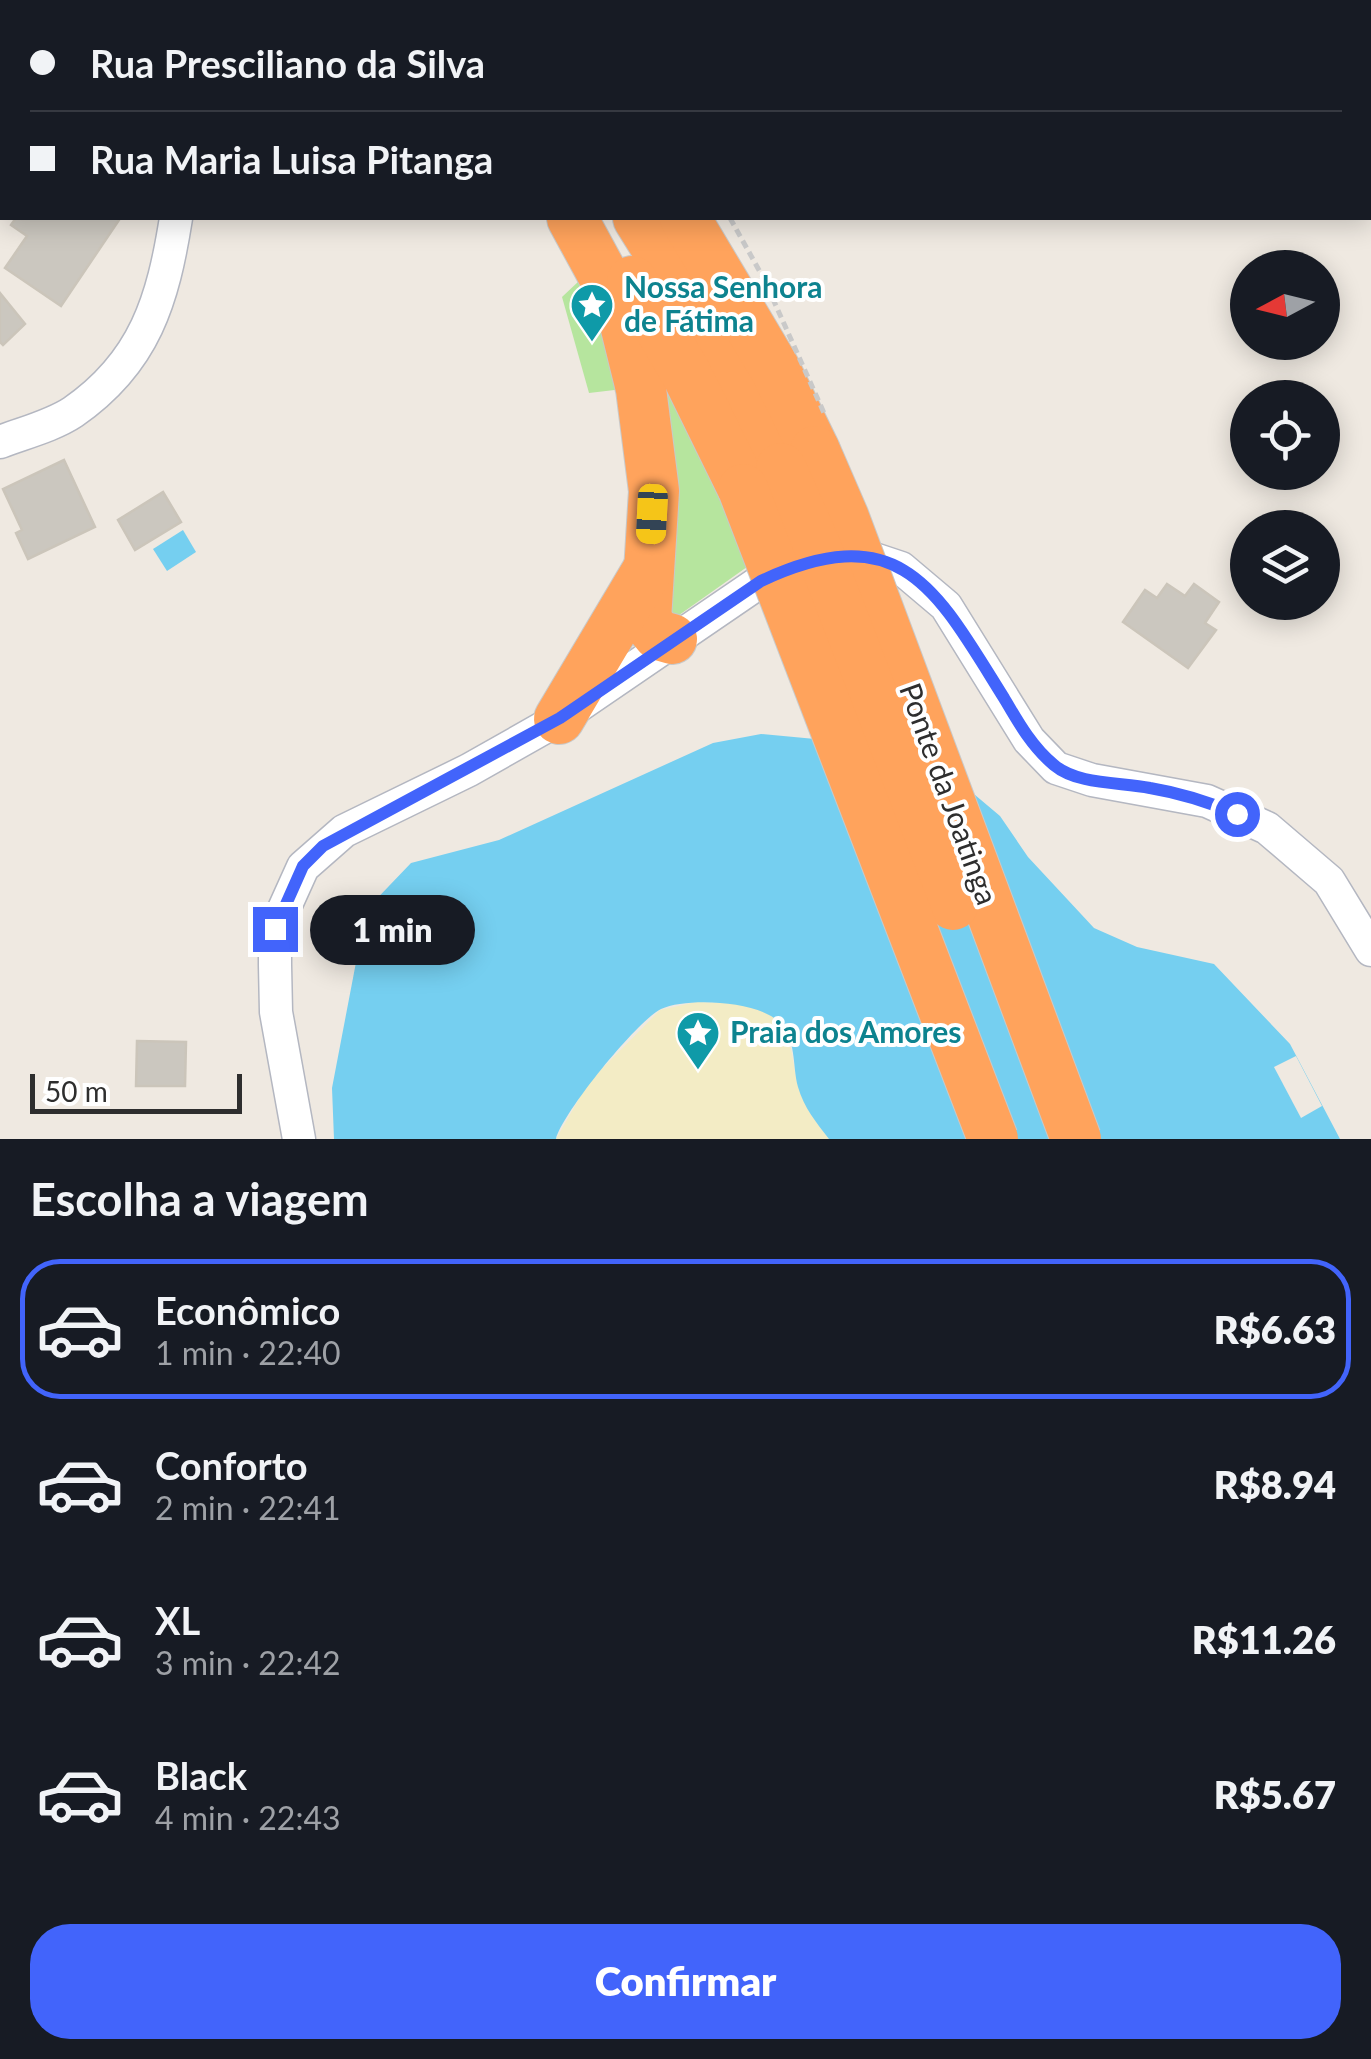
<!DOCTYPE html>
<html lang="pt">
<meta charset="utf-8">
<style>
body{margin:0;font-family:Lato,sans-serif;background:#20242c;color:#f1f3f6;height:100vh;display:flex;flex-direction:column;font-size:38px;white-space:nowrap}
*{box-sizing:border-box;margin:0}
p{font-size:32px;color:#9ea1a6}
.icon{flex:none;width:55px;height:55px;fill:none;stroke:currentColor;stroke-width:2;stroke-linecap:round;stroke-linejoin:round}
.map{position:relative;height:1139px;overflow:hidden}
.side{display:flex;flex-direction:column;background:#171b24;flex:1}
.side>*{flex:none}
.top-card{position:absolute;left:0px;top:0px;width:1372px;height:220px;box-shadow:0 5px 25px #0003;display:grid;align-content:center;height:220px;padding:0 30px;background:#171b24}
.needle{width:65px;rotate:263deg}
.fabs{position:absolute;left:1230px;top:250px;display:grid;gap:20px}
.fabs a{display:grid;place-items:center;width:110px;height:110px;border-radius:50%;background:#171b24;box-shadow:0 5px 25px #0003;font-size:50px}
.scale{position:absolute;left:30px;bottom:25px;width:212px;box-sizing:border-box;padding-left:10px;border:5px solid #2e2e2e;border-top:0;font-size:28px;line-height:35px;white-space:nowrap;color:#2e2e2e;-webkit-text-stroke:8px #fff;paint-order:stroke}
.end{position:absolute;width:45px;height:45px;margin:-22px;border:12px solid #4264fb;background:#fff;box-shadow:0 0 0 5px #fff}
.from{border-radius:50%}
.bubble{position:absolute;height:70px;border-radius:35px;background:#171b24;box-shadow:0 5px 25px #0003;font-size:32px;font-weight:800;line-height:70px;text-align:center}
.car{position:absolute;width:30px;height:60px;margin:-30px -15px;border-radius:12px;box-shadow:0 0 8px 2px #0007;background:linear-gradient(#f5c518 24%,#345 0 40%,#f5c518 0 76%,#345 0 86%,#f5c518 0)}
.top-card b{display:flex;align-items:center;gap:35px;height:95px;font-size:38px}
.top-card b+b{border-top:2px solid #363941}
.top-card i{width:25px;height:25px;background:#f1f3f6}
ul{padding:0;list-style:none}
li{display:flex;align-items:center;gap:30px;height:140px;margin:0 20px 15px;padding:0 10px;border:5px solid transparent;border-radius:40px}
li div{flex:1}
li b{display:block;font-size:38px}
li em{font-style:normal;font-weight:800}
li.active{border-color:#4264fb}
li>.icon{width:90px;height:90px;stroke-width:1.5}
h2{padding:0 30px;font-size:45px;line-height:120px}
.cta{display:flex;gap:20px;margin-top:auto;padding:20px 30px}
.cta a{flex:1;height:115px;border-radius:40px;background:#4264fb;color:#fff;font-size:40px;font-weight:800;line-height:115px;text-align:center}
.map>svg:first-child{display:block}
.green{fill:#b6e59e}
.sand{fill:#f3ecc5}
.water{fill:#75cff0}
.pier{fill:#efe9e1}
.building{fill:#cbc7bf;stroke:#cbc5ba;stroke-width:2.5}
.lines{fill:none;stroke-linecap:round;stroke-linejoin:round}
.minor-casing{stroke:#b4b7c1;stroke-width:35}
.highway-casing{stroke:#c9c9c9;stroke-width:52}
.minor{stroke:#fff;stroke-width:32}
.highway{stroke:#ffa35c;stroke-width:50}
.highway-bridge-casing{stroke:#c9c9c9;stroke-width:52;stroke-linecap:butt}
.path-bridge{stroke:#c9c9c9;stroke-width:5;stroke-dasharray:8 5;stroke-linecap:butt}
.highway-bridge{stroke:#ffa35c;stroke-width:50}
.route{stroke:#4264fb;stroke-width:12}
.labels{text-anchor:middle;stroke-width:8;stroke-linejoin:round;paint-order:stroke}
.culture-label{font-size:30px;font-weight:bold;fill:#0d838f;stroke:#fff;text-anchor:start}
.street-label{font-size:30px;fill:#2e2e2e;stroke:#fff}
</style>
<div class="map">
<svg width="1371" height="1139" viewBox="0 0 1371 1139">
<rect width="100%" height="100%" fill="#efe9e1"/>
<!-- green -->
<g class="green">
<polygon points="579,281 613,343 623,389 589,393 562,297"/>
<polygon points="663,379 754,562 665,625"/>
</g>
<!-- sand -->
<path class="sand" d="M696 1002C715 1003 739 1002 758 1009 795 1022 790 1055 798 1086 804 1107 816 1122 829 1139H556L588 1083 660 1010Z"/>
<!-- water -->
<g class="water">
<polygon points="183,530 196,552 167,571 153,549"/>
<path d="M761 734 847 742 949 773 1000 816 1028 857 1094 928 1137 947 1214 964 1290 1044 1340 1139H829C816 1122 804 1108 798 1087 792 1065 797 1039 779 1022 758 1001 688 997 661 1009 637 1021 563 1112 556 1139H334L332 1088 366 910 411 863 499 840 713 743Z"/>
</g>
<!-- pier -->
<polygon class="pier" points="1296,1056 1322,1106 1301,1118 1274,1067"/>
<!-- building -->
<g class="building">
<polygon points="16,218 115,218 119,220 61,306 5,268 27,236 11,225"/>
<polygon points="0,293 25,324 3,345 0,342"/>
<polygon points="64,460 95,527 28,559 16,533 22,530 3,489"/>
<polygon points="163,492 181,522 135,550 118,520"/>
<polygon points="1167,584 1185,596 1194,584 1219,602 1205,623 1216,630 1188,668 1123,622 1145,590 1157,598"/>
<polygon points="137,1041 186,1042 185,1086 136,1086"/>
</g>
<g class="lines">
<defs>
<g id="minor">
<polyline points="99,0 101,2"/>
<path d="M0 442C23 433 52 426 73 412 145 362 163 300 176 218"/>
<polyline points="846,557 874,559 901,568 946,606 1029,740 1056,768 1092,780 1207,801 1267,828 1329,881 1371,950"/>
<polyline points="299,1139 276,1012 275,965 275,929 303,867 344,831 469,770 559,719 761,581 793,566"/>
</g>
<g id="highway">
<polyline points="453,0 454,2"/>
<polyline points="496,0 497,2"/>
<polyline points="542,0 543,2"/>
<polyline points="572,218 621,308 641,389 654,491 646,620 658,635 672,639"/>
<polyline points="638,218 735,374 781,468"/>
<polyline points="685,218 775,369 815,451"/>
<polyline points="632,281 687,375 743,489"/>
<polyline points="559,719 647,571"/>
</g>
</defs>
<!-- minor casing -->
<use href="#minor" class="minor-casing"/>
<!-- highway casing -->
<use href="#highway" class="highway-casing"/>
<!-- minor -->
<use href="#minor" class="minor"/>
<!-- highway -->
<use href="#highway" class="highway"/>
<defs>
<g id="highway-bridge">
<polyline points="815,451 844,518 1076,1139"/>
<polyline points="781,468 816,547 953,905"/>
<polyline points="743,489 993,1139"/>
</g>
</defs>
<!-- highway-bridge casing -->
<use href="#highway-bridge" class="highway-bridge-casing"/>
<!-- path-bridge -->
<polyline class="path-bridge" points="730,218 764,279 824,413"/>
<!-- highway-bridge -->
<use href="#highway-bridge" class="highway-bridge"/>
</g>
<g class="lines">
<!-- route -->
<path class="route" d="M275 929 303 866 323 846 560 718 761 581C902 515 937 591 1004 698 1018 722 1032 747 1054 765 1078 785 1120 782 1150 788 1180 793 1209 802 1237 814"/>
</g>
<!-- icons -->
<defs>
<symbol id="sight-pin" viewBox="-11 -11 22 30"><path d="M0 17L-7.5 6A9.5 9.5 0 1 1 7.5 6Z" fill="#0f9aa8" stroke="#fff"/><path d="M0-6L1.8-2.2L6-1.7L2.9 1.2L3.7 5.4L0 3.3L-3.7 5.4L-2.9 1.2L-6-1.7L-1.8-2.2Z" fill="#fff"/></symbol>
</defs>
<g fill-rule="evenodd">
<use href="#sight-pin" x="567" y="280" width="50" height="68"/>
<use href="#sight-pin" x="673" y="1008" width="50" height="68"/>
</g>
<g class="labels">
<!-- culture labels -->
<g class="culture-label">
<text x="624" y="298">Nossa Senhora<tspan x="624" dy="34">de Fátima</tspan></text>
<text x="730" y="1043">Praia dos Amores</text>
</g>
<!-- street labels -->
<g class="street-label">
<text transform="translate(948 794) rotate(70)" y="10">Ponte da Joatinga</text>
</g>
</g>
</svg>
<div class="fabs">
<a><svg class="needle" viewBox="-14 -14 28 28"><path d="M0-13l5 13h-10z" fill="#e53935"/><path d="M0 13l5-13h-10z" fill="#9ea1a6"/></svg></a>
<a><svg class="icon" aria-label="locate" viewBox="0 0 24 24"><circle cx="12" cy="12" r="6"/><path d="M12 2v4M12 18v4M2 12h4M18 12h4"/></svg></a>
<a><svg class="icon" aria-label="layers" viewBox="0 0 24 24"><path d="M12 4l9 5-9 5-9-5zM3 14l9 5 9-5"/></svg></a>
</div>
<div class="scale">50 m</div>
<i class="end from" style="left:1237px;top:814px"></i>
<i class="end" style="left:275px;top:929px"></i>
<div class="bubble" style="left:310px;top:895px;width:165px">1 min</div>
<i class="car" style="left:652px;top:514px;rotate:183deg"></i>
<div class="top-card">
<b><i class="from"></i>Rua Presciliano da Silva</b>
<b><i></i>Rua Maria Luisa Pitanga</b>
</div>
</div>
<section class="side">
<h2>Escolha a viagem</h2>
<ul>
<li class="active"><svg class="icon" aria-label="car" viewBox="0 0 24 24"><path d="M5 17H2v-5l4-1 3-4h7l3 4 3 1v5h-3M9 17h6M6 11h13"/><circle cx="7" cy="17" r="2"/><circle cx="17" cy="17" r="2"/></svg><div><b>Econômico</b><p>1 min · 22:40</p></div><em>R$6.63</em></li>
<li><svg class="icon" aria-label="car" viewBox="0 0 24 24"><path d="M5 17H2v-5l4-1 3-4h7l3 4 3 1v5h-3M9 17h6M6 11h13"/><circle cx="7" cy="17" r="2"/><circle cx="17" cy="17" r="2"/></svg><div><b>Conforto</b><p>2 min · 22:41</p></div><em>R$8.94</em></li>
<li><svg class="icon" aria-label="car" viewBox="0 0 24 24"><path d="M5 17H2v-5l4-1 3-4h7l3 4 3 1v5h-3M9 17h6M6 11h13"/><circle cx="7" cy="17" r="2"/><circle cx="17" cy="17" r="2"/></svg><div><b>XL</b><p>3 min · 22:42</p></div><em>R$11.26</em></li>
<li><svg class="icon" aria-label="car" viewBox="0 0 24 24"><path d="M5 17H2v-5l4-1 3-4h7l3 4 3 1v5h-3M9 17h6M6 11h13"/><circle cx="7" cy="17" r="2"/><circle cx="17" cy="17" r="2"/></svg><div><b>Black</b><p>4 min · 22:43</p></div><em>R$5.67</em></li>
</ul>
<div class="cta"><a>Confirmar</a></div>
</section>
